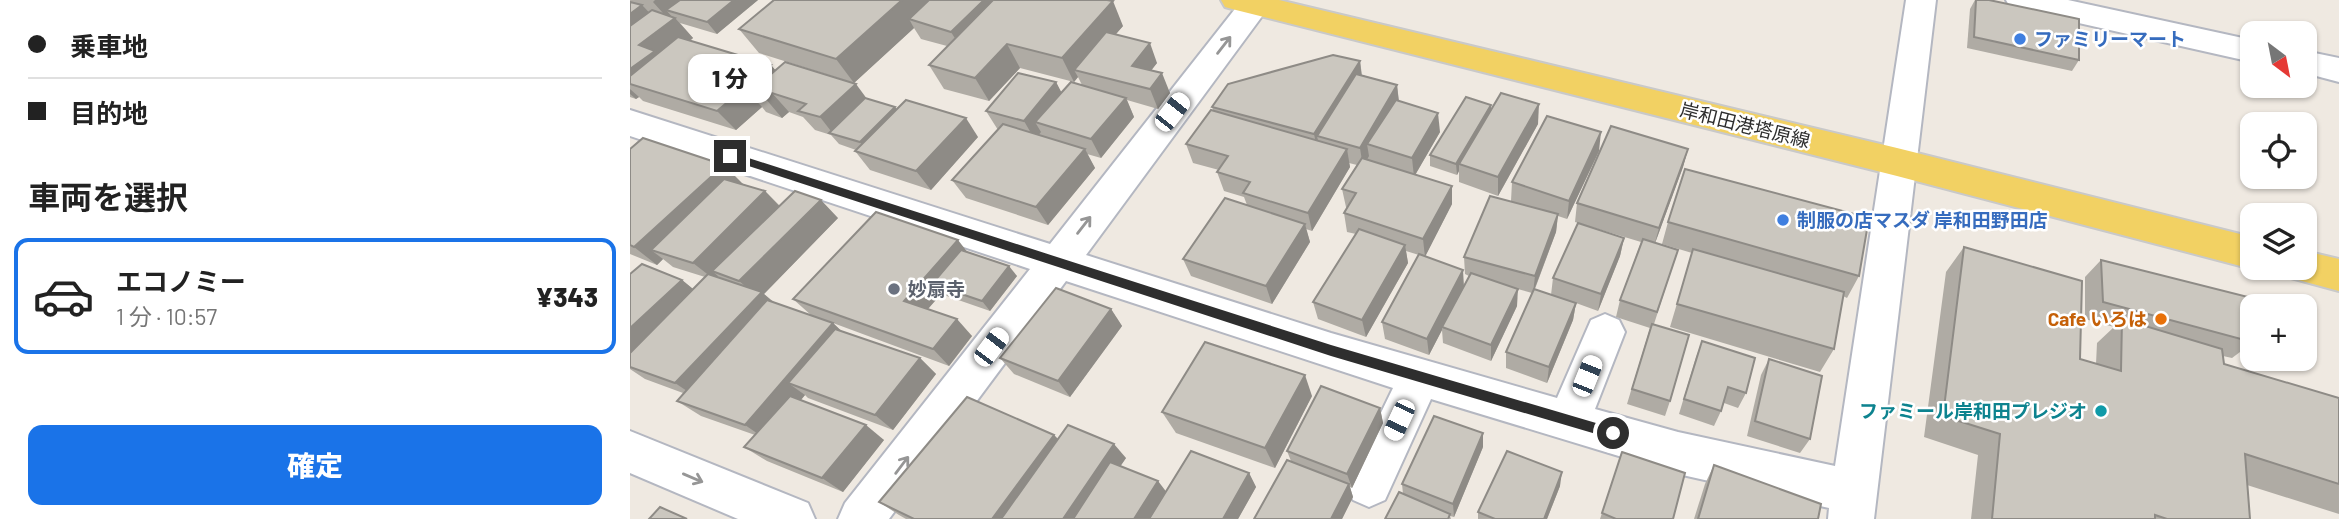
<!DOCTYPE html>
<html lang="ja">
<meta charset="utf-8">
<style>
body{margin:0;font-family:Barlow,"Noto Sans JP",sans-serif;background:#f2f2f2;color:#222;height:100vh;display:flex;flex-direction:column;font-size:26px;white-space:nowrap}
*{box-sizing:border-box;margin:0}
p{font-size:23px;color:#767676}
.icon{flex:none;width:38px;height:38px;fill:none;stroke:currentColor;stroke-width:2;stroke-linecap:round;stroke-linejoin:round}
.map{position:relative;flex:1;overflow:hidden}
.side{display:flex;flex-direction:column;background:#fff;width:630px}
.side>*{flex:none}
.top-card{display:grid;align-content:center;height:154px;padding:0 28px;background:#fff}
.needle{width:46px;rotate:148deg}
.fabs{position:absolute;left:1610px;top:21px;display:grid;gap:14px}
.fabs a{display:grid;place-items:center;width:77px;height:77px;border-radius:14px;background:#fff;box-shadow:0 2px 5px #0004;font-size:35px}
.end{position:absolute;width:32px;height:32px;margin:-16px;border:9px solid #2e2e2e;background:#fff;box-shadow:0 0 0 4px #fff}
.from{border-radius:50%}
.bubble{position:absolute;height:49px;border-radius:14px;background:#fff;box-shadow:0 2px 5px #0004;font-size:23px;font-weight:800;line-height:49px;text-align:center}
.car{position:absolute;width:21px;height:42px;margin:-21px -10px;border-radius:9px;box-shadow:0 0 5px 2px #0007;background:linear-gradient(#fff 24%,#345 0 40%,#fff 0 76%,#345 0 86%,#fff 0)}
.top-card b{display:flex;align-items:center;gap:24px;height:66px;font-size:26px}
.top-card b+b{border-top:2px solid #e0e0e0}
.top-card i{width:18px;height:18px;background:#222}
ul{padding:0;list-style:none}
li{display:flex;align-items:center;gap:21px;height:116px;margin:0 14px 10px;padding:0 14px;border:4px solid transparent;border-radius:14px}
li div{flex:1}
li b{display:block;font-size:26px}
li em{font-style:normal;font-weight:800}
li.selected{border-color:#1a73e8}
li>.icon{width:63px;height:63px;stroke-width:1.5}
h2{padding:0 28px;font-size:32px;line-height:84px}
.cta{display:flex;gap:14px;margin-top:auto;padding:14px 28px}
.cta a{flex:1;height:80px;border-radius:14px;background:#1a73e8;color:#fff;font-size:28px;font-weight:800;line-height:80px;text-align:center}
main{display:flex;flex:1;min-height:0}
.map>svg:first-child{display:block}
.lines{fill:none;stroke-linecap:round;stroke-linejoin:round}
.minor-casing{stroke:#b4b7c1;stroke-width:4}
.primary-casing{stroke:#c9c9c9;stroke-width:4}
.minor{fill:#fff;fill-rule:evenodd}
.primary{fill:#f2d163;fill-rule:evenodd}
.wall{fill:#afaba4}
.shaded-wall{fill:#8e8b86}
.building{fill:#cbc7bf;stroke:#8e8b86;stroke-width:2}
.oneway{stroke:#969696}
.route{fill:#2e2e2e}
.shop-dot{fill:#3f7fe0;stroke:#fff;stroke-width:2.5}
.worship-dot{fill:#6b7280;stroke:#fff;stroke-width:2.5}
.food-dot{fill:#e8710a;stroke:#fff;stroke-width:2.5}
.culture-dot{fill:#0f9aa8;stroke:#fff;stroke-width:2.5}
.labels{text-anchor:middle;stroke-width:5;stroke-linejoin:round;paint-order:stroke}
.shop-label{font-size:19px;font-weight:bold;fill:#366cbe;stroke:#fff;text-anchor:start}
.street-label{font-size:19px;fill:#2e2e2e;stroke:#fff}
.worship-label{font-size:19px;font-weight:bold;fill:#5b616d;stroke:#fff;text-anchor:start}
.food-label{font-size:19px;font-weight:bold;fill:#c56008;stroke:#fff;text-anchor:end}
.culture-label{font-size:19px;font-weight:bold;fill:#0d838f;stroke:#fff;text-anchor:end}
</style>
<main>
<section class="side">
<div class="top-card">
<b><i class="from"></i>乗車地</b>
<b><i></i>目的地</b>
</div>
<h2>車両を選択</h2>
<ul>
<li class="selected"><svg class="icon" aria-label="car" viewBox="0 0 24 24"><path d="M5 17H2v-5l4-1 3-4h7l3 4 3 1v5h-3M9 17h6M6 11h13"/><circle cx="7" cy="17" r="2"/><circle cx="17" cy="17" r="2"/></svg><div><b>エコノミー</b><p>1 分 · 10:57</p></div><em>¥343</em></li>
</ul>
<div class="cta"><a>確定</a></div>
</section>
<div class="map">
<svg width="1709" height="519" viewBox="0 0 1709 519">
<rect width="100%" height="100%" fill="#efe9e1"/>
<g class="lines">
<defs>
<g id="minor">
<polygon points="612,0 644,0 456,255 701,333 927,398 961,320 975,314 989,320 995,332 965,409 1048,432 1205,466 1276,0 1306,0 1244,519 1198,519 1199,508 1048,474 801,399 755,500 739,507 723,500 716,485 763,388 436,281 259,519 208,519 215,503 400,269 0,136 0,110 420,244"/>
<polygon points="1376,0 1438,0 1622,40 1622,62 1391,10 1380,7"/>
<polygon points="1675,51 1709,58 1709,82 1675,73"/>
<polygon points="0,431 178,503 185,519 108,519 0,473"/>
</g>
<g id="primary">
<polygon points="591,0 649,0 1267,148 1622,237 1622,268 1625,268 1622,269 1267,176 606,10 595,7"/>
<polygon points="1675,251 1709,259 1709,291 1661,278 1656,268 1675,268"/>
</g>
</defs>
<!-- minor casing -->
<use href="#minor" class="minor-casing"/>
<!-- primary casing -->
<use href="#primary" class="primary-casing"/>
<!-- minor -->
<use href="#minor" class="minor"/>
<!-- primary -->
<use href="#primary" class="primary"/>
</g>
<!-- wall -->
<g class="wall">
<polygon points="0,0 128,0 87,34 50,23 63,38 60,41 141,65 145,70 265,107 266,110 348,137 301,190 240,170 225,151 226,150 209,144 201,135 185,130 173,117 159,112 152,118 136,112 132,107 106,130 13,101 9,97 6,99 0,97"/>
<polygon points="144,0 493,26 485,35 527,63 521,70 540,93 528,109 497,100 504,117 471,158 457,154 465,168 418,225 336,198 322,180 368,130 356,111 426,82 431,93 452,85 448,77 444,82 390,68 359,101 314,89 299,65 317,46 291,39 284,28 224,83 129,53 109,29"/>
<polygon points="1345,0 1359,0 1449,60 1442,71 1337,48 1340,9"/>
<polygon points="730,61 732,75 767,85 769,101 810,132 785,175 822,186 822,204 795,256 834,286 839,276 835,274 834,257 881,201 882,182 969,151 937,219 928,216 926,232 905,289 921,295 923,278 994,238 990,256 968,311 946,303 943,320 917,383 876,368 876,352 902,293 884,288 887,306 861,361 813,343 812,330 799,355 755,339 752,322 789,255 776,251 778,263 736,337 688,319 683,302 726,234 717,232 714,213 717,208 716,207 712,189 727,165 719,163 720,167 682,231 676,229 680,242 642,304 561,276 553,259 617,205 614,197 594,191 587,172 589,170 563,163 556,144 583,110 582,107"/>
<polygon points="861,105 861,109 908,124 868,196 829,182 829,171 827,175 800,166 800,155"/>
<polygon points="0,149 135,191 150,206 208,218 134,294 145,303 182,316 163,299 338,253 387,276 360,311 311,294 298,309 342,336 319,366 203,323 211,331 290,358 306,374 263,430 178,398 175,395 171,400 254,440 213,492 137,461 114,447 125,435 71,416 47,401 53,393 15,379 0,369 0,274 52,280 63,289 75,277 43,267 33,259 27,265 0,254"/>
<polygon points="1058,149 1053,167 1025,243 1048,250 1024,324 1040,401 1035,416 997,404 1020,328 986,317 990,300 1011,242 945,222 947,203"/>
<polygon points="1038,222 1229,276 1217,298 1213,296 1204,349 1190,372 1040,327 1062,253 1032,244"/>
<polygon points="1334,247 1450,359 1466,364 1467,343 1484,327 1455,319 1455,277 1471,260 1622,331 1622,343 1602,358 1593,356 1594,364 1709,398 1709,514 1617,485 1620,519 1341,519 1348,455 1294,437 1316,272"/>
<polygon points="481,309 492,326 440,397 384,374 370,358"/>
<polygon points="1072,341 1116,393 1108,408 1094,403 1091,411 1084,426 1049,414 1066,357"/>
<polygon points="1139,359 1180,439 1170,453 1117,436 1131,375"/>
<polygon points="682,396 645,468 546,433 532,412"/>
<polygon points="750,408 753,423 722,488 720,487 723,497 712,519 624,519 661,461 657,451"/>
<polygon points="424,435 428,439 496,458 490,466 536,492 619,473 626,487 608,519 276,519 269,515 249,502"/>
<polygon points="853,447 824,517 820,516 821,519 755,519 773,494 772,484"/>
<polygon points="992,452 1043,519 970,519"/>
<polygon points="1084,465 1188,519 1064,519 1075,484"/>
<polygon points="930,486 917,519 848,519 848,512"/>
</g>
<!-- shaded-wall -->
<g class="shaded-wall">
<polygon points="25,0 69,0 36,10 44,19 41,22 23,2"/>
<polygon points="104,0 128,0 87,34 77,22"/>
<polygon points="272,0 314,0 279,19 284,28 224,83 206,59"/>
<polygon points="354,0 385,0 333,51 321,32"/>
<polygon points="483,1 493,26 453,72 444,70 448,77 444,82 432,58"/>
<polygon points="12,5 31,25 0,48 0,14"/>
<polygon points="45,18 63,38 0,84 0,69 9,45"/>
<polygon points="520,43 527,63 510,85 502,66"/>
<polygon points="377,44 390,68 359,101 345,78"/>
<polygon points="730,61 732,80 687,136 690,150 688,153 684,134"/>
<polygon points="141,65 157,84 142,93 159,112 152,118 135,98 119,93 132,107 106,130 87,111"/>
<polygon points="532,73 540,93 528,109 520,89"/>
<polygon points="426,82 436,101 405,122 411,132 405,140 394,121"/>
<polygon points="226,84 240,103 204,135 190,117"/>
<polygon points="767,85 769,104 737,144 739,156 733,167 730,148"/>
<polygon points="0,89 9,97 6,99 0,94"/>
<polygon points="496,98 504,117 471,158 461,139"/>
<polygon points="909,104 908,124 868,196 868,177"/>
<polygon points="861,105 861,116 829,164 829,171 827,175 826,164"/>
<polygon points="265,107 273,118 239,153 230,142"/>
<polygon points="808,113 810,132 784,177 782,158"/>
<polygon points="336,118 348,137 301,190 286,171"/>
<polygon points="971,132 969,151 937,219 939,201"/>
<polygon points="455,149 465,168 418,225 406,207"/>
<polygon points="717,149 720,167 682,231 678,213"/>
<polygon points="1058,149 1053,167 1024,246 1029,228"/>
<polygon points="94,165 113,184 38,255 21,250 33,259 27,265 4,247"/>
<polygon points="822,186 822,204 795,257 793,239"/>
<polygon points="135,191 153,210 82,271 88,276 85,280 63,263"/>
<polygon points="191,200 208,218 134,294 151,309 69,399 45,383 127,296 109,281"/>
<polygon points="928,214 926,232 903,293 905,276"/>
<polygon points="675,224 680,242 642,304 636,286"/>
<polygon points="994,238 990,256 968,311 971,294"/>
<polygon points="328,240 342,258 302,284 311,294 290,318 274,301"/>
<polygon points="775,245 778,263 736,337 732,320"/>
<polygon points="379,266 387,276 360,311 352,301"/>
<polygon points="833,270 834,287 812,327 812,330 799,355 797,339"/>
<polygon points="52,280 74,298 0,366 0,328"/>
<polygon points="888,289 887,306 861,361 861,345"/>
<polygon points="946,303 943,320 917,383 919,367"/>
<polygon points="481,309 492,326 440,397 428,381"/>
<polygon points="327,319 342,336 319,366 303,349"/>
<polygon points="203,323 221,340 158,383 175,395 137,440 115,425"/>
<polygon points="290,358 306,374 263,430 245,415"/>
<polygon points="675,375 682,396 645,468 635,448"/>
<polygon points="750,408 753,423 722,488 717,474"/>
<polygon points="236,425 254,440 213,492 192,478"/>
<polygon points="853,433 853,447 824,517 823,504"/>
<polygon points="424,435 437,449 387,519 362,519"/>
<polygon points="484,444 496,458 455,519 433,519"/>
<polygon points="932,472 930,486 917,519 914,519"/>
<polygon points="619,473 626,487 608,519 593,519"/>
<polygon points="528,481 538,494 523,519 504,519"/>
<polygon points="719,484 723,497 712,519 701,519"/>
</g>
<!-- building -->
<g class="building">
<polygon points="50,0 104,0 77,22 36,10"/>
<polygon points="144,0 272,0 206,59 109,29"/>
<polygon points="299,0 354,0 321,32 279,19"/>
<polygon points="363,0 477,0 483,1 432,58 377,44 345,78 299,65"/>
<polygon points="1346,0 1359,0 1449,19 1449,60 1344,37"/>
<polygon points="0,2 12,5 0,14"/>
<polygon points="22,10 45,18 9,45 25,51 0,69 0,26"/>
<polygon points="476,32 520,43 502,66 532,73 520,89 444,70"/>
<polygon points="48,37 141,65 87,111 0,84 0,76"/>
<polygon points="703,55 730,61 684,134 582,107 598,84"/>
<polygon points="155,62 226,84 190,117 168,111 176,104 142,93 135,98 119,93"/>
<polygon points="388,73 426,82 394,121 356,111"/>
<polygon points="726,74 767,85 730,148 687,136"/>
<polygon points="441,82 496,98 461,139 405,122"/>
<polygon points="871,93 909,104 868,177 829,164"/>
<polygon points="836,97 861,105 826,164 800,155"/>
<polygon points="235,98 265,107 230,142 199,133"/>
<polygon points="276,100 336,118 286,171 225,151"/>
<polygon points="766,100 808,113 782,158 737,144"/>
<polygon points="581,110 717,149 678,213 613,193 620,182 587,172 598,156 556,144"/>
<polygon points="917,116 971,132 939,201 882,182"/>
<polygon points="373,124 455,149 406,207 322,180"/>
<polygon points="981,126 1058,149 1029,228 947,203"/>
<polygon points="13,138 94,165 4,247 0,245 0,149"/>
<polygon points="732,158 822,186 793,239 714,213 726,193 712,189"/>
<polygon points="1055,169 1239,218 1229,276 1038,222"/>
<polygon points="94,179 135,191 63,263 21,250"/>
<polygon points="165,191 191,200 109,281 82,271"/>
<polygon points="860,196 928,214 905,276 834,257"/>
<polygon points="595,198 675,224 636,286 553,259"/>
<polygon points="246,212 328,240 274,301 327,319 303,349 163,299"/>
<polygon points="948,223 994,238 971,294 923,278"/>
<polygon points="729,229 775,245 732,320 683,302"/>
<polygon points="1013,239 1048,250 1027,312 990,300"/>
<polygon points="1334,247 1452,281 1450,359 1491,371 1492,319 1592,349 1594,364 1709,398 1709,484 1615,454 1620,519 1537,519 1525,515 1525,519 1362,519 1370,434 1313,416"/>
<polygon points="1063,249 1214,292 1204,349 1047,304"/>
<polygon points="331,250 379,266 352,301 302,284"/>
<polygon points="789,254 833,270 797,339 752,322"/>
<polygon points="1471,260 1618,297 1622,331 1622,342 1473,302"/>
<polygon points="12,264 52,280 0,328 0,274"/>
<polygon points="841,273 888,289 861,345 812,327"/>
<polygon points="78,274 132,292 45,383 0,367 0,353"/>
<polygon points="426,288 481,309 428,381 370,358"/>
<polygon points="904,289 946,303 919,367 876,352"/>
<polygon points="137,300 203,323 115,425 47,401"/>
<polygon points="1022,324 1059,335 1040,401 1002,389"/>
<polygon points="205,329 290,358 245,415 158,383"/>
<polygon points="1072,341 1125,358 1116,393 1098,387 1091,411 1054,399"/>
<polygon points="575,342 675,375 635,448 532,412"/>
<polygon points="1139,359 1192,376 1180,439 1125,421"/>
<polygon points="691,386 750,408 717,474 657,451"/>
<polygon points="160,396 236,425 192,478 114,447"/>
<polygon points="337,397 424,435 362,519 284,519 249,502"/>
<polygon points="804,416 853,433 823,504 772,484"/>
<polygon points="438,425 484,444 433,519 371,519"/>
<polygon points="561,451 619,473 593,519 519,519"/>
<polygon points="877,451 932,472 914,519 865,519 848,512"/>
<polygon points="992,452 1055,473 1043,519 986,519 972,513"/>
<polygon points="657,460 719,484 701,519 624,519"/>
<polygon points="480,462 528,481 504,519 443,519"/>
<polygon points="1084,465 1191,504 1188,519 1068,519"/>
<polygon points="769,492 820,514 818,519 755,519"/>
<polygon points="30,507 57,519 19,519"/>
</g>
<!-- one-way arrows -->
<defs><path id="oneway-shaft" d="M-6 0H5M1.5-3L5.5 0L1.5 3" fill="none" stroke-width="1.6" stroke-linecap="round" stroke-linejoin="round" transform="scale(1.75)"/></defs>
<g class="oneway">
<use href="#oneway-shaft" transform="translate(594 45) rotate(-52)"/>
<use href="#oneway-shaft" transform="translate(454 225) rotate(-52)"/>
<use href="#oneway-shaft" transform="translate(272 465) rotate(-53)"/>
<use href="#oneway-shaft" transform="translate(63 478) rotate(23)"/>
</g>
<!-- route -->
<polygon class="route" points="100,152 701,345 983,428 989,433 983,439 701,356 97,159 97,153"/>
<!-- markers -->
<g class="shop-dot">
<circle cx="1390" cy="39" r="7"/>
<circle cx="1153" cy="220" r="7"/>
</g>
<circle class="worship-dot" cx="264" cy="289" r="7"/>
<circle class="food-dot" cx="1531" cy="319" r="7"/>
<circle class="culture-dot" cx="1471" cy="411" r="7"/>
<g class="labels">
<!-- shop labels -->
<g class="shop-label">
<text x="1404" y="46">ファミリーマート</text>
<text x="1167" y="227">制服の店マスダ 岸和田野田店</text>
</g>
<!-- street labels -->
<g class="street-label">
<text transform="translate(1115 125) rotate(14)" y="7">岸和田港塔原線</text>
</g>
<!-- worship labels -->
<g class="worship-label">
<text x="278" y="296">妙扇寺</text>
</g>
<!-- food labels -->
<g class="food-label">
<text x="1517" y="326">Cafe いろは</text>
</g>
<!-- culture labels -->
<g class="culture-label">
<text x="1457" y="418">ファミール岸和田プレジオ</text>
</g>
</g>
</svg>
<div class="fabs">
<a><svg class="needle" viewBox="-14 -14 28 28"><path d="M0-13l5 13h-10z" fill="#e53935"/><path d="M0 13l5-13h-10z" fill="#767676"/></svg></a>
<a><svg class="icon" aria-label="locate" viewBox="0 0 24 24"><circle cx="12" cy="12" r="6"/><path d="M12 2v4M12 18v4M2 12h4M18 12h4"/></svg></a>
<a><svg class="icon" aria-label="layers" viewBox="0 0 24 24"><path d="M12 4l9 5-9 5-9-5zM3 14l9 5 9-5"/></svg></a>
<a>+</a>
</div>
<i class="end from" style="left:983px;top:433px"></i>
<i class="end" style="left:100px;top:156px"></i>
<div class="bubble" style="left:58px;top:54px;width:84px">1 分</div>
<i class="car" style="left:542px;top:112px;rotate:38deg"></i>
<i class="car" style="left:361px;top:347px;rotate:37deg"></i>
<i class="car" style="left:957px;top:376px;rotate:22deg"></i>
<i class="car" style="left:769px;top:420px;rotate:205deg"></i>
</div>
</main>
